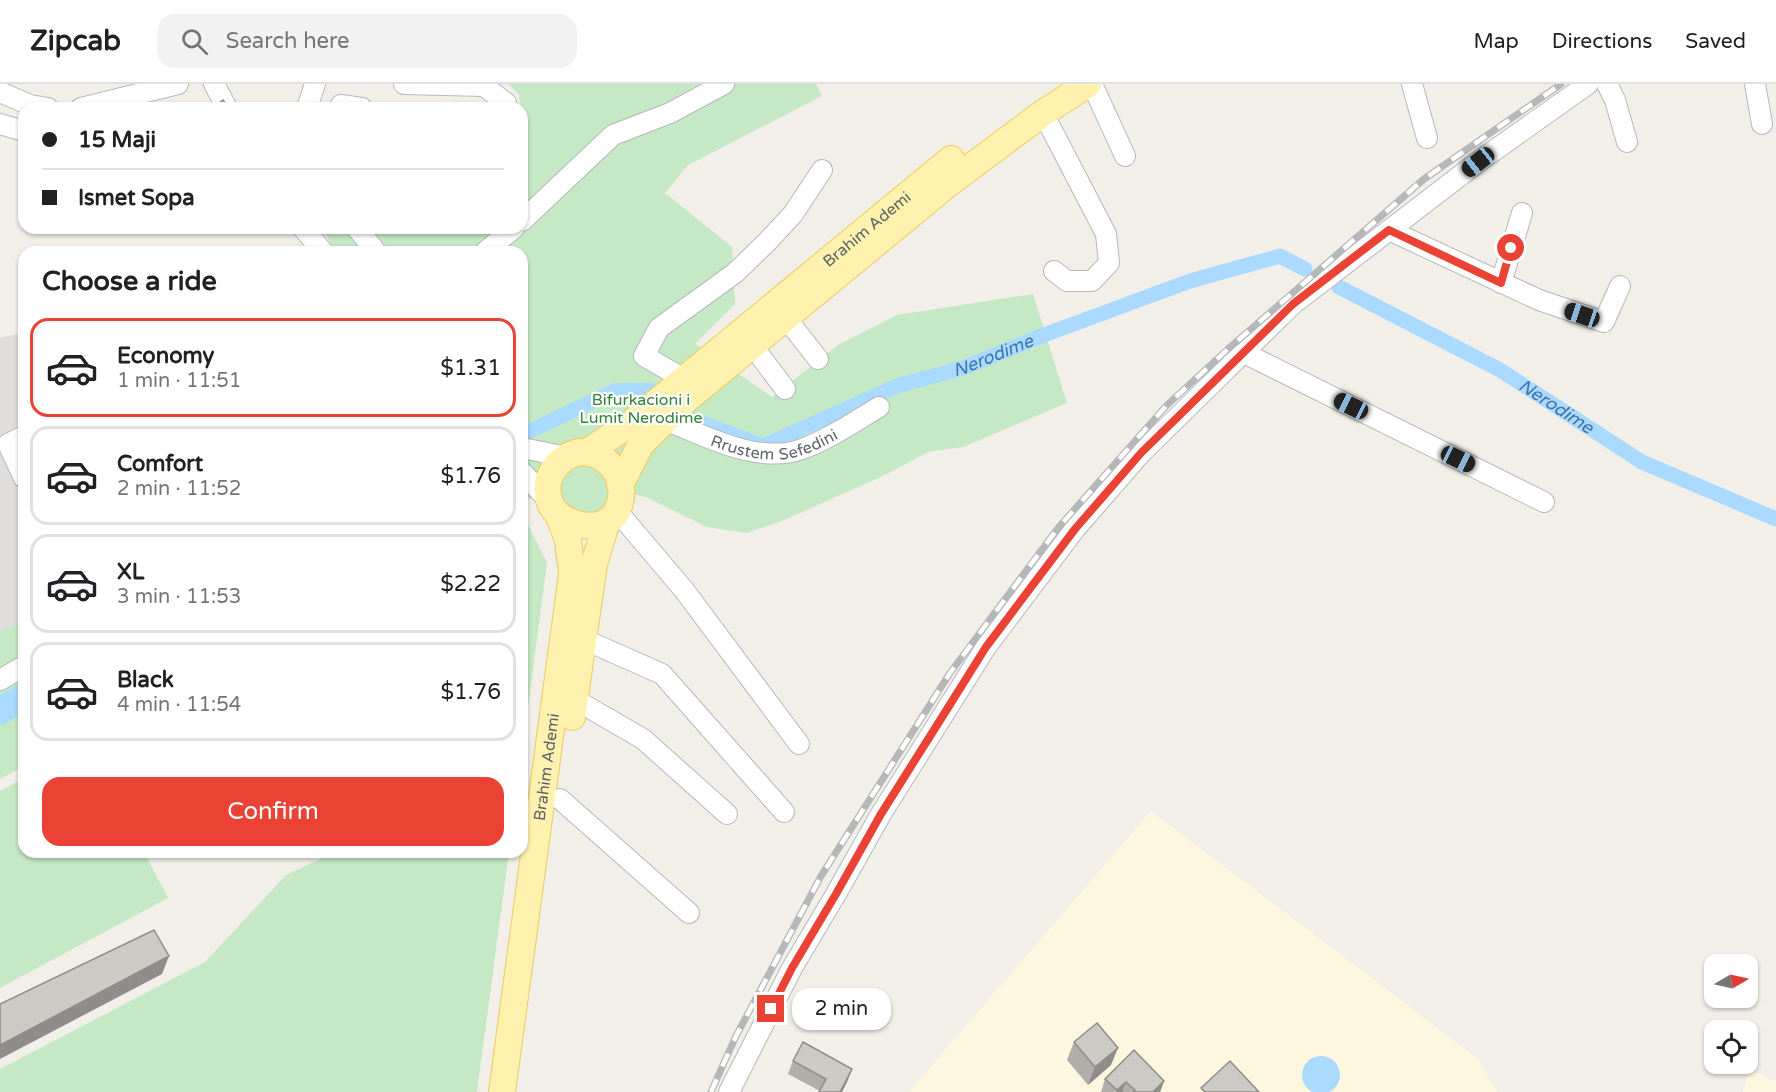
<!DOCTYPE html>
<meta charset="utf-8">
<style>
body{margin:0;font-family:"Varela Round",sans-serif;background:#f2f2f2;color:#202124;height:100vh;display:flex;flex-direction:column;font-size:22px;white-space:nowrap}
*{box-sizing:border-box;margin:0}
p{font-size:20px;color:#757577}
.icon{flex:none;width:33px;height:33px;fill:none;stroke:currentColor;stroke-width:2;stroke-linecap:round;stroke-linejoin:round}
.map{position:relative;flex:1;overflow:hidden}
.side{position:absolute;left:18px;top:162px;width:510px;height:612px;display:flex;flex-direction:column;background:#fff;border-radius:18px;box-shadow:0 2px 4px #0004}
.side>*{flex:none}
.banner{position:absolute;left:18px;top:18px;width:510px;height:132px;border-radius:18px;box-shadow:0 2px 4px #0004;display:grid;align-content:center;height:132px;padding:0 24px;background:#fff}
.needle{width:39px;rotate:81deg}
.fabs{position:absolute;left:1704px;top:870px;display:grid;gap:12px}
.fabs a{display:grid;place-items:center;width:54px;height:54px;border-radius:12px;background:#fff;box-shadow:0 2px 4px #0004;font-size:30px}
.end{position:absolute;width:27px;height:27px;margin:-14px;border:8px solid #ea4335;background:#fff;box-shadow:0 0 0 3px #fff}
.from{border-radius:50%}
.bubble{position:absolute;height:42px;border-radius:18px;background:#fff;box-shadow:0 2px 4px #0004;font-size:20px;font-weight:600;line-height:42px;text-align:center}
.car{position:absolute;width:18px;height:36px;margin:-18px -9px;border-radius:8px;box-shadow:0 0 4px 2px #0007;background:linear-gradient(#222 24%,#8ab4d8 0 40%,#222 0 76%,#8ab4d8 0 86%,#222 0)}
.banner b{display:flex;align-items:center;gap:21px;height:57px;font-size:22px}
.banner b+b{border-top:2px solid #e0e0e0}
.banner i{width:15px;height:15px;background:#202124}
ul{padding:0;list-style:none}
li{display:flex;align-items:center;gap:18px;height:99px;margin:0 12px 9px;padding:0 12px;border:3px solid #e0e0e0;border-radius:18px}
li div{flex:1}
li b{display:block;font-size:22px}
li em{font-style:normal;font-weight:600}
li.selected{border-color:#ea4335}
li>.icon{width:54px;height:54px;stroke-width:1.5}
h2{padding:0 24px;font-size:27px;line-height:72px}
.primary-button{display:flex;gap:12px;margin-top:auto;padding:12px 24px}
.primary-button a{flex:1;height:69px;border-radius:18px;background:#ea4335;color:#fff;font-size:24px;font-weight:600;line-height:69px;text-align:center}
header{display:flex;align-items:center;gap:36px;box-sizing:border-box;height:84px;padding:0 30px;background:#fff;border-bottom:2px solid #e0e0e0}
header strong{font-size:28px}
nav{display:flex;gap:33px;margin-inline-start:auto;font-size:21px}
.search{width:420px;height:54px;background:#f2f2f2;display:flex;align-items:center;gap:15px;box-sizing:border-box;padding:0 21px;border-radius:18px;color:#757577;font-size:22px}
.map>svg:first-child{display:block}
.commercial{fill:#fef7e0}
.industrial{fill:#e0deda}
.green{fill:#c5e8c5}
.water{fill:#aadaff}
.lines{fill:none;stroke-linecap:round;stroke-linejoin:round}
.canal{stroke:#aadaff;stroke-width:15}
.river{stroke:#aadaff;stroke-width:27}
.minor-casing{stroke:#b5b8bc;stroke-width:22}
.major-casing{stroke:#f2c960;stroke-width:28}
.minor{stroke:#fff;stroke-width:20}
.major{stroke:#fff2af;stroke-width:26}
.rail-casing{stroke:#b6b7b8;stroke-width:7}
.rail{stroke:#fff;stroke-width:4.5;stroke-dasharray:14;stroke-linecap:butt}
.wall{fill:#afaea9}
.shaded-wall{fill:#8f8d8a}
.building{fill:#cccac5;stroke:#8f8d8a;stroke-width:1.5}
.route{stroke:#ea4335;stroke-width:8}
.labels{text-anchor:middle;stroke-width:4.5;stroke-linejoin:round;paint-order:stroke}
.street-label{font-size:16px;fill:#5f6368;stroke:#fff}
.park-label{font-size:16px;fill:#348238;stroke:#fff}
.water-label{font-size:18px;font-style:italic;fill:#4174aa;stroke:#fff}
</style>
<header>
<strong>Zipcab</strong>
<div class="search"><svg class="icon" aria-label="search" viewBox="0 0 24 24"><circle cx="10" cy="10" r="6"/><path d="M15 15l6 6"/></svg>Search here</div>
<nav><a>Map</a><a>Directions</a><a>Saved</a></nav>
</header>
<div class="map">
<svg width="1776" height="1008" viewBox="0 0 1776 1008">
<rect width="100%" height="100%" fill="#f1efe8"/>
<!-- commercial -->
<g class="commercial">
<polygon points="1151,727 1477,974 1498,1008 909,1008"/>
<polygon points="1749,986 1776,997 1776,1008 1743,1008"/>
</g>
<!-- industrial -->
<polygon class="industrial" points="24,248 24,556 0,568 0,254"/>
<!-- green -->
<g class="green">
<path d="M508 0H816L822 12 688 81 665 109 732 163 735 220 695 260 772 313 838 261 897 231 1033 210 1067 319 963 363 928 368 885 391 782 437 746 449 707 443 648 414 610 403C608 439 571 440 558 405L522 417V168H338L330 159 324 144H522V94L526 92 522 24H520L519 10Z"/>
<polygon points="522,429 547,479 522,668"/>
<polygon points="24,537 24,682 0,695 0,548"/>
<polygon points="24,694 24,768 144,768 168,814 0,904 0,707"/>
<polygon points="336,768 509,768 477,1008 0,1008 0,985 205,878 286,791"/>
</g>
<!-- water -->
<circle class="water" cx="1321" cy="991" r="19"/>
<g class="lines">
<!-- canal -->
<g class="canal">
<path id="s1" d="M1339 203 1500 286 1642 378 1776 435"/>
<path id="s2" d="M683 332 763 362 897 302 963 284 1044 251 1190 197 1280 172 1305 185"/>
<polyline points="522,351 614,307 650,306"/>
</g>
<!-- river -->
<polyline class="river" points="0,627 24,613"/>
<defs>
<g id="minor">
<polyline points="214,0 227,24"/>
<polyline points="404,0 484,2 506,19 507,24"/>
<polyline points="1092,0 1125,72"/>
<polyline points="1412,0 1427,54"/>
<polyline points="1607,0 1615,16 1627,58"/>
<polyline points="1755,0 1762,40"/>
<polyline points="0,8 30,21 48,24"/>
<polyline points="81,24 178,0"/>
<polyline points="307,24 315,0"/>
<polyline points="339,24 341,21 362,24"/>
<polyline points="1043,29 1106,150 1109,179 1092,197 1067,197 1054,187"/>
<polyline points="0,40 24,47"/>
<polyline points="522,137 613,51 670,29 724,0"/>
<polyline points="303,144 323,168"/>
<polyline points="357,144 376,168"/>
<polyline points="1389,146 1539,216 1604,238 1620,202"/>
<polyline points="485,168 514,144"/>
<polyline points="1501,199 1522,129"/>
<polyline points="786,234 818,275"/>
<polyline points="752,261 785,305"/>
<polyline points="1244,269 1544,418"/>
<polyline points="684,295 644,272 659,244 735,189 768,157 793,130 822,86"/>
<path id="s3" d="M664 335C704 352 759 381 802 365 829 355 854 338 879 323"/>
<polyline points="24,352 8,360 24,394"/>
<polyline points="522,364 567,373"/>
<polyline points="522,388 549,417"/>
<polyline points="617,427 684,506 799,660"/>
<polyline points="583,555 662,590 784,728"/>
<polyline points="0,596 24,582"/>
<polyline points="574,615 643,655 727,730"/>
<polyline points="560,715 689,829"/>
<polyline points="729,1008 792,884 836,810 881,730 986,563 1075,445 1141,369 1293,220 1478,78 1588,0"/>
</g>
<g id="major">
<path d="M580 368C610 368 631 398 617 427 605 452 561 442 551 421 540 397 556 373 580 368Z"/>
<path id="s4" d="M587 368 630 340 951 75"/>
<polyline points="620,401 641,360 687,315 948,100 1043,29 1088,0"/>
<polyline points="572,633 594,480 607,437"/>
<path id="s5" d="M502 1008 572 490 568 456 558 430"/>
</g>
</defs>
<!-- minor casing -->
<use href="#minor" class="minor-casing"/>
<!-- major casing -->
<use href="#major" class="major-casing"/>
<!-- minor -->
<use href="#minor" class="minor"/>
<!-- major -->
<use href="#major" class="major"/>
<defs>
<polyline id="rail" points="711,1008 736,952 821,792 950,589 1058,444 1167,321 1228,265 1424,95 1561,0"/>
</defs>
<!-- rail casing -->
<use href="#rail" class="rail-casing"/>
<!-- rail -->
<use href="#rail" class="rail"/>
</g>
<!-- wall -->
<g class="wall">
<polygon points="1074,958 1111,981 1088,1001 1067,976"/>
<polygon points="793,977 852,985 847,998 842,1008 819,1008 820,1007 788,990"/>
<polygon points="1105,995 1164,997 1160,1008 1101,1008"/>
</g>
<!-- shaded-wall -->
<g class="shaded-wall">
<polygon points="169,872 162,890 0,975 0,961"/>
<polygon points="1118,964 1111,981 1088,1001 1095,983"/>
<polygon points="852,985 847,998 842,1008 840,1008"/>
<polygon points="1164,997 1160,1008 1153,1008"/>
<polygon points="1126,998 1122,1008 1117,1008 1117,1006"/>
</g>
<!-- building -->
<g class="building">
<polygon points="223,16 229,24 212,24"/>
<polygon points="154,846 169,872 0,961 0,920"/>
<polygon points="1097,939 1118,964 1095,983 1074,958"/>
<polygon points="803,958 852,985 840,1008 819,1008 826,995 793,977"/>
<polygon points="1134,966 1164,997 1153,1008 1133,1008 1135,1006 1126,998 1117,1006 1105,995"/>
<polygon points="1230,977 1259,1008 1205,1008 1201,1004"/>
</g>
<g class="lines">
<!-- route -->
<polyline class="route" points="771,925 792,884 836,810 881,730 944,630 986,563 1075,445 1141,369 1293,220 1389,146 1501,199 1511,164"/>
</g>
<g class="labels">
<!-- street labels -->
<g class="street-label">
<text dy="6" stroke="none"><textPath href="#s4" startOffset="358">Brahim Ademi</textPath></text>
<text dy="6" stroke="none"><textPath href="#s3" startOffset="117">Rrustem Sefedini</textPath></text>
<text dy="6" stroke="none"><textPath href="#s5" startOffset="328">Brahim Ademi</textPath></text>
</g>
<!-- park labels -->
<g class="park-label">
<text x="641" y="321">Bifurkacioni i<tspan x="641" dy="18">Lumit Nerodime</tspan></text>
</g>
<!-- water labels -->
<g class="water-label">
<text dy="6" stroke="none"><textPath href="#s2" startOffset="333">Nerodime</textPath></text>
<text dy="6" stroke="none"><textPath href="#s1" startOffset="248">Nerodime</textPath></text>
</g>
</g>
</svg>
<div class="fabs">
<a><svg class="needle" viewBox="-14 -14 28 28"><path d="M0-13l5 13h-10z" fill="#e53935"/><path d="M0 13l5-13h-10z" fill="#757577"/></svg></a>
<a><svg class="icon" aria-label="locate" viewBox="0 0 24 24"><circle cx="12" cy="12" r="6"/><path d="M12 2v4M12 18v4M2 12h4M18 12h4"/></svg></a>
</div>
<i class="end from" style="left:1511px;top:164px"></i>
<i class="end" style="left:771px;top:925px"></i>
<div class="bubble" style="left:792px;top:904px;width:99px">2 min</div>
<i class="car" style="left:1478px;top:78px;rotate:232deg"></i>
<i class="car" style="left:1582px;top:231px;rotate:289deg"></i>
<i class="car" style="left:1351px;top:322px;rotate:296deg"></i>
<i class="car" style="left:1458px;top:375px;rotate:116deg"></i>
<div class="banner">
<b><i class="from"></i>15 Maji</b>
<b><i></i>Ismet Sopa</b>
</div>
<section class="side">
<h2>Choose a ride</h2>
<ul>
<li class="selected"><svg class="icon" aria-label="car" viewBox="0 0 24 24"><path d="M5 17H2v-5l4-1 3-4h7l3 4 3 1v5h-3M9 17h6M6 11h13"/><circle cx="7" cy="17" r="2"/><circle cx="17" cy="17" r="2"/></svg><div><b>Economy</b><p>1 min · 11:51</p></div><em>$1.31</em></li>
<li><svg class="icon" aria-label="car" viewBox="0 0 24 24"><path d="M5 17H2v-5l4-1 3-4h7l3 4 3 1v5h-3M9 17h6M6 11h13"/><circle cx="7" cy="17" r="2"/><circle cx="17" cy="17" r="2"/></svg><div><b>Comfort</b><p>2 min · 11:52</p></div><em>$1.76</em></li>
<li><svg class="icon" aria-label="car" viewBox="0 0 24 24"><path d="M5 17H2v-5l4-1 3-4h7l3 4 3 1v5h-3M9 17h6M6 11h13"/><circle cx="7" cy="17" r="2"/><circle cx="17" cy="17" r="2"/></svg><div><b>XL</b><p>3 min · 11:53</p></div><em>$2.22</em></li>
<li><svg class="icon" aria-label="car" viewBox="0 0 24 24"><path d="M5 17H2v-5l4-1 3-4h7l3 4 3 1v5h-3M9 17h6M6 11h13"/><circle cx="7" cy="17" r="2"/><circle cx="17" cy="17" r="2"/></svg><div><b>Black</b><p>4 min · 11:54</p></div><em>$1.76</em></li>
</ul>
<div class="primary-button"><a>Confirm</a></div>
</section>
</div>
